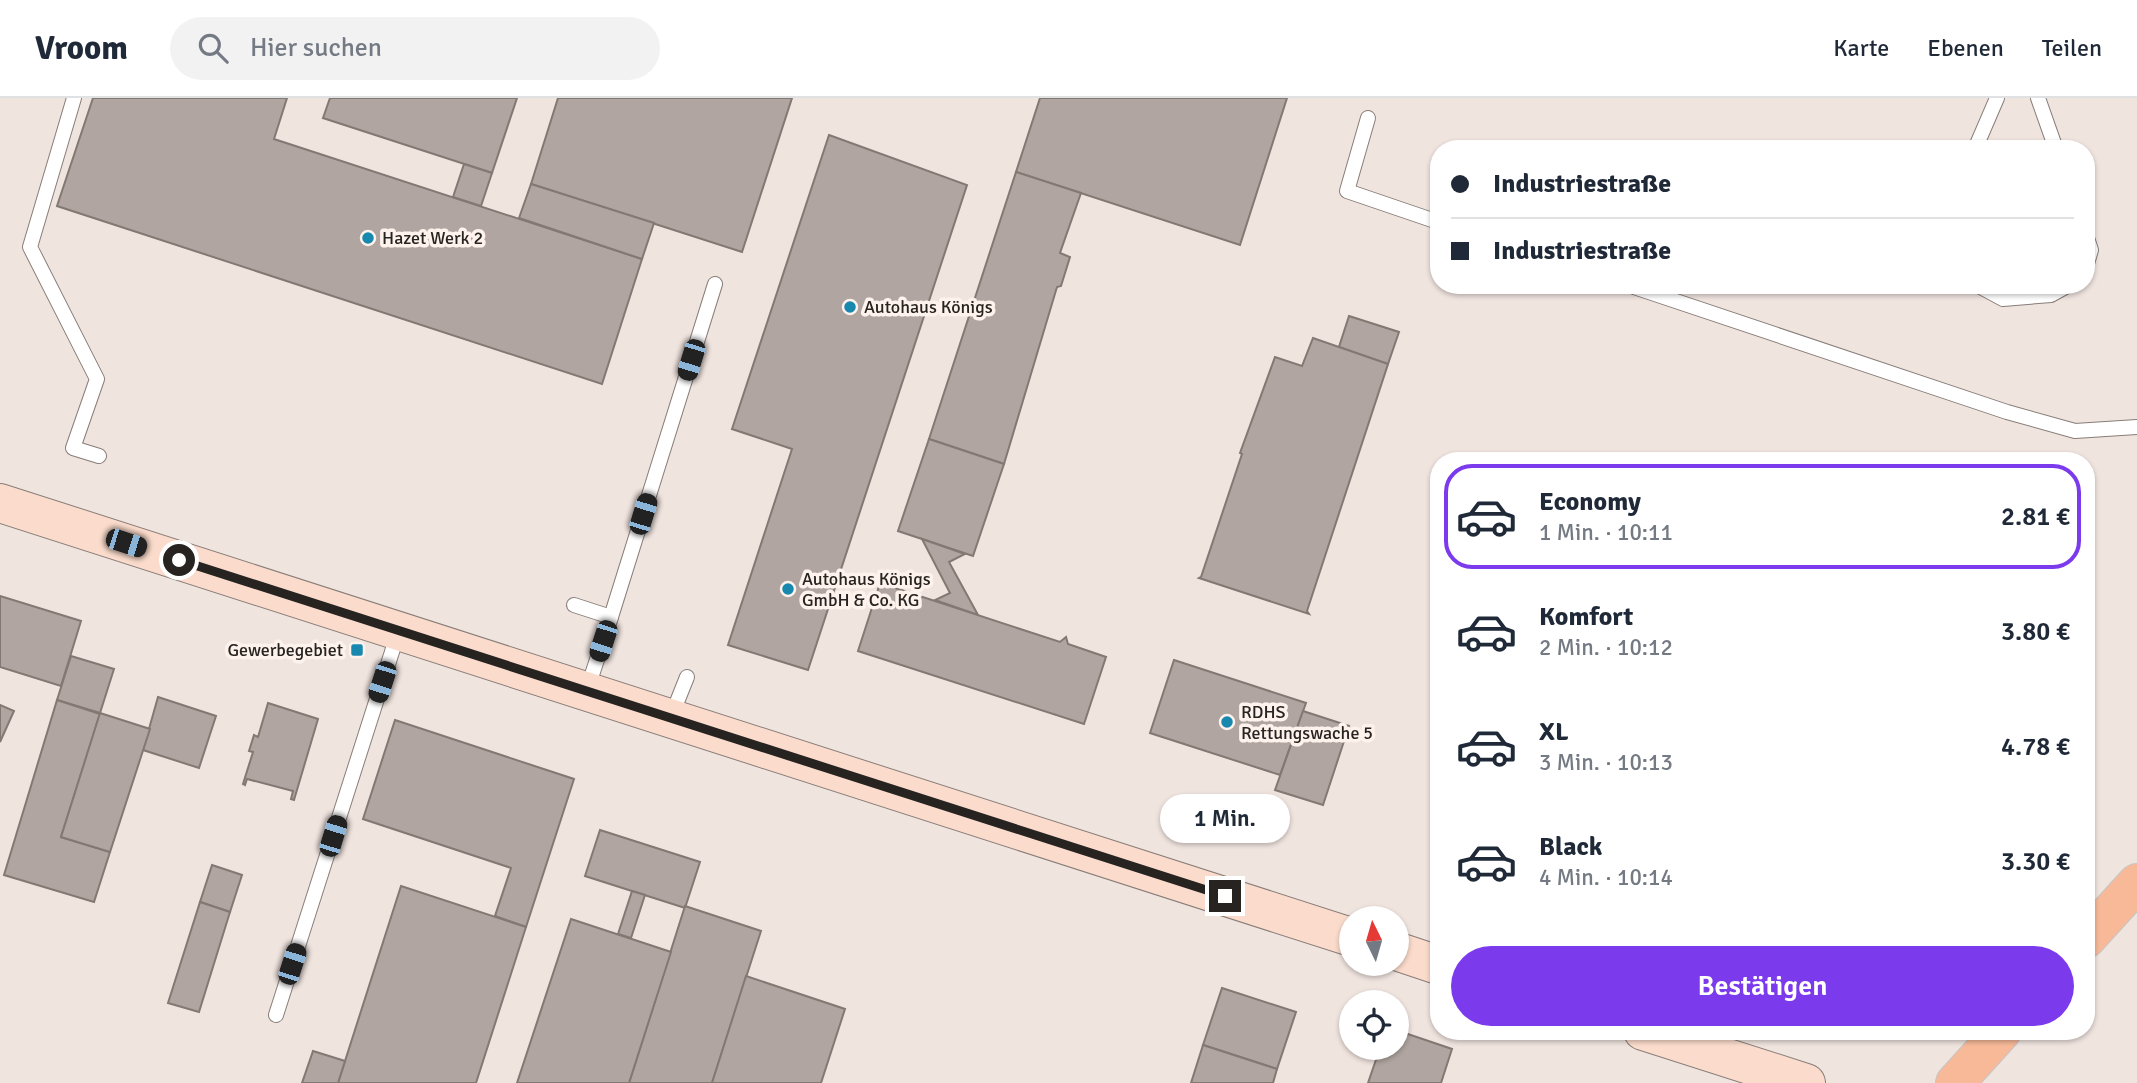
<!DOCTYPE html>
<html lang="de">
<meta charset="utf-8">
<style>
body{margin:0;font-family:Signika,sans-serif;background:#f2f2f3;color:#1f2937;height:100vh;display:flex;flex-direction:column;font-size:26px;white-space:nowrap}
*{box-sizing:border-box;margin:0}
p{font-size:23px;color:#747a83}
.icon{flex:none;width:38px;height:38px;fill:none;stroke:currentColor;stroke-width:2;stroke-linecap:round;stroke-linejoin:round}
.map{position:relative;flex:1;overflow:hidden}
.panel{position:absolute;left:1430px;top:354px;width:665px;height:588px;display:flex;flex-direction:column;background:#fff;border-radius:28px;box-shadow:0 2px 5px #0004}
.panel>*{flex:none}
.hud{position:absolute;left:1430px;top:42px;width:665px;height:154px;border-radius:28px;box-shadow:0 2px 5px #0004;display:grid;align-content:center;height:154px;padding:0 21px;background:#fff}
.needle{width:46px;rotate:355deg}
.buttons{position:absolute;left:1339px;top:808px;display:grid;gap:14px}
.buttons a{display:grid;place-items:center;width:70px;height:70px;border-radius:50%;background:#fff;box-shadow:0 2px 5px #0004;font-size:35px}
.end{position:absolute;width:32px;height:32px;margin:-16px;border:9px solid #272321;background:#fff;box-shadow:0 0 0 4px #fff}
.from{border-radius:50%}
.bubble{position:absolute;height:49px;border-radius:24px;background:#fff;box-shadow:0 2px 5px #0004;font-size:23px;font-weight:600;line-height:49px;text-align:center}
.car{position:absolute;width:21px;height:42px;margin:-21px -10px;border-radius:9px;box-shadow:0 0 5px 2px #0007;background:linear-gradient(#222 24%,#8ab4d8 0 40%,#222 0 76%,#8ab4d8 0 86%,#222 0)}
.hud b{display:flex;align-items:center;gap:24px;height:66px;font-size:26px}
.hud b+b{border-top:2px solid #e0e1e3}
.hud i{width:18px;height:18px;background:#1f2937}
ul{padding:12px 0 0;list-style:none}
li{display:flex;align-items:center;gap:21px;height:105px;margin:0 14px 10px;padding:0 7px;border:4px solid transparent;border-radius:28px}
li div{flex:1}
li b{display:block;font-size:26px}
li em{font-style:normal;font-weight:600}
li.selected{border-color:#7c3aed}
li>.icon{width:63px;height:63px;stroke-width:1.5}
.cta{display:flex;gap:14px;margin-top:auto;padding:14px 21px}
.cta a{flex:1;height:80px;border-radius:42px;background:#7c3aed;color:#fff;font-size:28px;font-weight:600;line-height:80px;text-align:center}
header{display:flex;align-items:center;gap:42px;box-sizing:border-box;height:98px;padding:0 35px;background:#fff;border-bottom:2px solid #e0e1e3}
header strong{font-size:33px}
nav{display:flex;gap:38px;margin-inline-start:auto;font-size:24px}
.search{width:490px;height:63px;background:#f2f2f3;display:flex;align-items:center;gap:18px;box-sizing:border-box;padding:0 24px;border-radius:38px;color:#747a83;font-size:26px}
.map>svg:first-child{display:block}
.building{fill:#b0a5a0;stroke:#837973;stroke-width:2}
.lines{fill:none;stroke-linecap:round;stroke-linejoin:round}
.lane-casing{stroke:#887d78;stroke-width:16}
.secondary-casing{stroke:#887d78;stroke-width:40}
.primary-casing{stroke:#c7c6c5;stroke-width:40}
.lane{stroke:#fff;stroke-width:14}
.secondary{stroke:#fbdccc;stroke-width:38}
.primary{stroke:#f7b998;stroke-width:38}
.route{stroke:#272321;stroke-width:9}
.poi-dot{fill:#1888ae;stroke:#fef2ec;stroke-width:2.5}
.labels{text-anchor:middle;stroke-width:7;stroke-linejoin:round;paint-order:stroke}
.poi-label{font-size:18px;fill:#272321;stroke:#fef2ec;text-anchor:start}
</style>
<header>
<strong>Vroom</strong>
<div class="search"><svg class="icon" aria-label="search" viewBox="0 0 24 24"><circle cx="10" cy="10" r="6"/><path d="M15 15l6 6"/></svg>Hier suchen</div>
<nav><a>Karte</a><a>Ebenen</a><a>Teilen</a></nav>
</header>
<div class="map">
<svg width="2137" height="985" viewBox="0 0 2137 985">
<rect width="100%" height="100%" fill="#f0e4df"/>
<!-- building -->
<g class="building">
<polygon points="93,0 287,0 274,41 642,161 602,286 57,108"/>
<polygon points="330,0 517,0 492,75 323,20"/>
<polygon points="558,0 792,0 742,154 531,86"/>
<polygon points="1040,0 1287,0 1240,147 1016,74"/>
<polygon points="829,37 967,87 808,572 728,547 792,351 732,331"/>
<polygon points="464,66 492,75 481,108 453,99"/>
<polygon points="1016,74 1081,95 1060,155 1070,159 1061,188 1057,189 1004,366 929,341"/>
<polygon points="531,86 654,125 642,161 519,120"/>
<polygon points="1349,218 1399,234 1388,266 1339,249"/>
<polygon points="1313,240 1388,266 1307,513 1309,516 1199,480 1201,479 1242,356 1240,355 1275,259 1302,268"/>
<polygon points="929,341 1004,366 973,458 898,433"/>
<polygon points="922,441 965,456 949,464 978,517 935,502 950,495"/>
<polygon points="880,485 1060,544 1066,539 1068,546 1106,559 1084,626 858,553"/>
<polygon points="0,498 81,523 61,588 0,569"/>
<polygon points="71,558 114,571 100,615 57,602"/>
<polygon points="1174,562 1306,605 1280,677 1150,635"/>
<polygon points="158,599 216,618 199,670 143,652"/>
<polygon points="57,602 100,616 61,739 110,754 94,804 4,777"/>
<polygon points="268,605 318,621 294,702 291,701 293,693 247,681 245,687 243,686 253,654 249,653 254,637 258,639"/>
<polygon points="0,607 14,613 0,644"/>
<polygon points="1303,613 1349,628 1323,707 1275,692"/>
<polygon points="100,615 150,631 110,754 61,739"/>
<polygon points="395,622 574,681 526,829 495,818 511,770 363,721"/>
<polygon points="600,732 700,764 685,810 585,778"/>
<polygon points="212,767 242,777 230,814 200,804"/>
<polygon points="401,788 526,829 476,985 338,985"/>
<polygon points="632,793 645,797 631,840 618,836"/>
<polygon points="200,804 230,814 199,914 168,905"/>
<polygon points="685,808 761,833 712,985 629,985"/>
<polygon points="571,821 671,854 629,985 517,985"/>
<polygon points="746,878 845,911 821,985 712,985"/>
<polygon points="1222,890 1296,914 1277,971 1203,947"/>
<polygon points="1396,932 1452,951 1441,985 1368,985 1380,950 1396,950"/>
<polygon points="1203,947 1277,971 1273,985 1191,985"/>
<polygon points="313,953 345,963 338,985 302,985"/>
</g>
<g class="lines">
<defs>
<g id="lane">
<polyline points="74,0 30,149 97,281 73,350 99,358"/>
<polyline points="2038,0 2056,51"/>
<polyline points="1368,20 1347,93 1438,124"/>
<polyline points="1975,51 1997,0"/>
<polyline points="2086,137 2091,152 2086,169"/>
<polyline points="1628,187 2007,314 2075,333 2137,329"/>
<polyline points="1977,187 2003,201 2051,197 2069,187"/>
<polyline points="574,507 611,519 587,592"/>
<polyline points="611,519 715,186"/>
<polyline points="671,619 687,579"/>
<polyline points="276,917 398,535"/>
</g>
<g id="secondary">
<polyline points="0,405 1351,839"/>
<polyline points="1396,853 1438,867"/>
<polyline points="1643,933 1806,985"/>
</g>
<g id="primary">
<polyline points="2086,841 2137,785"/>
<polyline points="1955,985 2002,933"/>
</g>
</defs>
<!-- lane casing -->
<use href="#lane" class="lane-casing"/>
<!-- secondary casing -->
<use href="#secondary" class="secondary-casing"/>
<!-- primary casing -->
<use href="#primary" class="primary-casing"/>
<!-- lane -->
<use href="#lane" class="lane"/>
<!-- secondary -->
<use href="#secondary" class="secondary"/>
<!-- primary -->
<use href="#primary" class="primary"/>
</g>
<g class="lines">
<!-- route -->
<polyline class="route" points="179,462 1225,798"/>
</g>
<!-- markers -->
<g class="poi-dot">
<circle cx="368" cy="140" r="7"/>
<circle cx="850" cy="209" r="7"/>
<circle cx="788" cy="491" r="7"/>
<rect x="350" y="545" width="14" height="14" rx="3.5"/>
<circle cx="1227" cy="624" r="7"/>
</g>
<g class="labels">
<!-- poi labels -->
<g class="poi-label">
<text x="382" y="146">Hazet Werk 2</text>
<text x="864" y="215">Autohaus Königs</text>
<text x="802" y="487">Autohaus Königs<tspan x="802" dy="21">GmbH &amp; Co. KG</tspan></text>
<text x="343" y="558" text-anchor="end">Gewerbegebiet</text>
<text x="1241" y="620">RDHS<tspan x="1241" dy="21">Rettungswache 5</tspan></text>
</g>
</g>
</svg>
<div class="buttons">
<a><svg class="needle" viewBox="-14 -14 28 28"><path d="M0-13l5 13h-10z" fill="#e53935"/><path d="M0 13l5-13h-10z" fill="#747a83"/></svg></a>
<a><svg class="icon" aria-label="locate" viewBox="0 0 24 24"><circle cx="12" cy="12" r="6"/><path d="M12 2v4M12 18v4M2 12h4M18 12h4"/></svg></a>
</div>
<i class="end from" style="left:179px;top:462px"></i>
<i class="end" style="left:1225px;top:798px"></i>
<div class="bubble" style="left:1160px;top:696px;width:130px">1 Min.</div>
<i class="car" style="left:691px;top:262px;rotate:197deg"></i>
<i class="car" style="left:643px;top:416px;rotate:17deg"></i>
<i class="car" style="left:126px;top:445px;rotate:108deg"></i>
<i class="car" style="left:603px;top:543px;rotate:198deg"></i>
<i class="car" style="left:382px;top:584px;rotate:198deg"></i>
<i class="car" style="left:333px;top:738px;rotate:17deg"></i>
<i class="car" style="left:292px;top:866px;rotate:18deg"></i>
<div class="hud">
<b><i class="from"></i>Industriestraße</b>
<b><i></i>Industriestraße</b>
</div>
<section class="panel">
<ul>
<li class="selected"><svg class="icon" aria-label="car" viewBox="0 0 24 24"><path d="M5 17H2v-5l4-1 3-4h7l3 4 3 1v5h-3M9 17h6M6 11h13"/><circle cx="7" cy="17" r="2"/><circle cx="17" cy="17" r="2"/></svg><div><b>Economy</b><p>1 Min. · 10:11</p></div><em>2.81 €</em></li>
<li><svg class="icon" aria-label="car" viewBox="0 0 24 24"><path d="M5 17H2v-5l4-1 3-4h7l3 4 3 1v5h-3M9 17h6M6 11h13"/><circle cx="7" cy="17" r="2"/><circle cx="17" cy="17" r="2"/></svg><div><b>Komfort</b><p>2 Min. · 10:12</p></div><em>3.80 €</em></li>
<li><svg class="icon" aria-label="car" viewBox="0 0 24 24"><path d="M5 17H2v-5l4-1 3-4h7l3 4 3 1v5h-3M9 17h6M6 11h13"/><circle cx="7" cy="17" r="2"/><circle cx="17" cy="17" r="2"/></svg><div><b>XL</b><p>3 Min. · 10:13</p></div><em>4.78 €</em></li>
<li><svg class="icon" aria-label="car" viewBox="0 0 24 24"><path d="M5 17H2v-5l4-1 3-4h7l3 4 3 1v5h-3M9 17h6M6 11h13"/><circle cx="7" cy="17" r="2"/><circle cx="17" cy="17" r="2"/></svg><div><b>Black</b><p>4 Min. · 10:14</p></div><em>3.30 €</em></li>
</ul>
<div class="cta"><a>Bestätigen</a></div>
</section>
</div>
